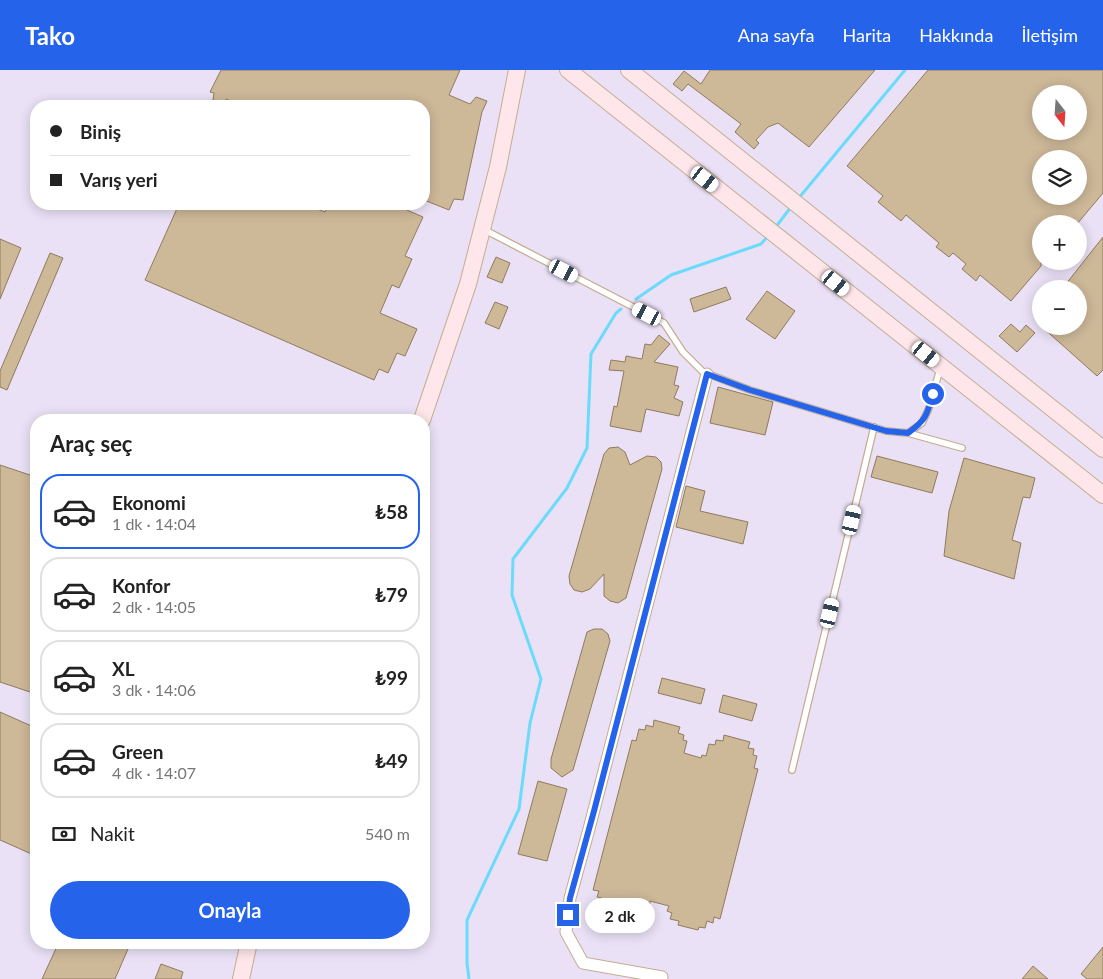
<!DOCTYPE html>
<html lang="tr">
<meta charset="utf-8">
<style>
body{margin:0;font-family:Lato,sans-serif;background:#f2f2f2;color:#222;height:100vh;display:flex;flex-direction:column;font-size:19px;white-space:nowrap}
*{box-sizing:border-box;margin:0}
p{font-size:16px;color:#767676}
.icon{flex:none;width:28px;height:28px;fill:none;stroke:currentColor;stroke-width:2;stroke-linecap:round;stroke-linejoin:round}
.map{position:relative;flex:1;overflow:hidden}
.sheet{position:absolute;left:30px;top:344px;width:400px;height:535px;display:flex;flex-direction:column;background:#fff;border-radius:20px;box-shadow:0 2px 12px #0003}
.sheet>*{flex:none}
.top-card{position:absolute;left:30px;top:30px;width:400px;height:110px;border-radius:20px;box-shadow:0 2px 12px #0003;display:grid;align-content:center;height:110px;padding:0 20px;background:#fff}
.needle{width:32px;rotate:163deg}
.tools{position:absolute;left:1032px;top:15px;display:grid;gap:10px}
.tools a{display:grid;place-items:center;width:55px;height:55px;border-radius:50%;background:#fff;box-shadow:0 2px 12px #0003;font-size:25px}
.end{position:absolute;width:22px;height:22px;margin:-11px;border:6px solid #2563eb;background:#fff;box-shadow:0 0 0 2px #fff}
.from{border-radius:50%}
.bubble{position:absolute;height:35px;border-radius:18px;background:#fff;box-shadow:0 2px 12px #0003;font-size:16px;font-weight:700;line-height:35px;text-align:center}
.car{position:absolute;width:15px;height:30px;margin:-15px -8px;border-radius:6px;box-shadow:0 0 4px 1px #0007;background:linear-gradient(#fff 24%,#345 0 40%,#fff 0 76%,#345 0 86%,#fff 0)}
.top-card b{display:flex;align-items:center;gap:18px;height:48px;font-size:19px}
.top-card b+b{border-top:1px solid #e0e0e0}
.top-card i{width:12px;height:12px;background:#222}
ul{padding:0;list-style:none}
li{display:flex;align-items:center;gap:15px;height:75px;margin:0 10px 8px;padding:0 10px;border:2px solid #e0e0e0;border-radius:20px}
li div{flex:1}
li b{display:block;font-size:19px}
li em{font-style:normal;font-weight:700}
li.active{border-color:#2563eb}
li>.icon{width:45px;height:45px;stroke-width:1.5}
h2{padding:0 20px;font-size:22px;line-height:60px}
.pay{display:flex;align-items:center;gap:12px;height:55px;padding:0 20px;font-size:19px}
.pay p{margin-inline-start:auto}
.action{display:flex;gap:10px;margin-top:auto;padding:10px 20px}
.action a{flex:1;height:58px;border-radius:30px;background:#2563eb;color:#fff;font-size:20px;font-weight:700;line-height:58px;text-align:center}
header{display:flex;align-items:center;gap:30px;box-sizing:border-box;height:70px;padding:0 25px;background:#2563eb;color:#fff}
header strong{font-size:24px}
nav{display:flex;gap:28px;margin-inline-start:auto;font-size:18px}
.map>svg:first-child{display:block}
.industrial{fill:#eae1f6;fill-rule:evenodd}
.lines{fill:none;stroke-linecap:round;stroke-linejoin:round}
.stream{stroke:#6bdbfb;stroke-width:3}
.building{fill:#cdb898;stroke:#8f7b5d;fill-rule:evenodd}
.lane-casing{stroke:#c5ad90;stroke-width:8}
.street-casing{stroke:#c5ad90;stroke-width:13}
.secondary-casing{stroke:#c5ad90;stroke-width:18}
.lane{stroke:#fff;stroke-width:5.5}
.street{stroke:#fff;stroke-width:11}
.secondary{stroke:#fee6eb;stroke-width:16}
.route{stroke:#2563eb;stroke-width:6}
</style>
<header>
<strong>Tako</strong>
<nav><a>Ana sayfa</a><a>Harita</a><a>Hakkında</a><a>İletişim</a></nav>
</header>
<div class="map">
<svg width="1103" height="909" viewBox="0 0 1103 909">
<rect width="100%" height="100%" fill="#fcedda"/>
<!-- industrial -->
<path class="industrial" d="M0 0H1103V909H0ZM1041 24H1079V61H1041ZM36 36H424V134H36ZM1041 89H1079V126H1041ZM1041 154H1079V191H1041ZM1041 219H1079V256H1041ZM36 350H424V872H36Z"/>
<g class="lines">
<!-- stream -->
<g class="stream">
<polyline points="798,129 905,0"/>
<polyline points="775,158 791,137"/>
<polyline points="636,229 671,205 761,174 768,166"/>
<polyline points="469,909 467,893 467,850 519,739 530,653 541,609 512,525 513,489 567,418 587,378 591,284 616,243 621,239"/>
</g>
</g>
<!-- building -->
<g class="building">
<polygon points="221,0 460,0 449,25 470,34 476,27 487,31 482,42 463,130 454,129 449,140 424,130 424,36 242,36 226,29 225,33 213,30 214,23 210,22"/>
<polygon points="710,0 875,0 809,77 778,53 768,57 756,70 759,73 754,79 735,62 741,54 688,14 682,21 673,14 684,1 701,14"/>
<path d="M928 0H1103V123L1077 154H1041V196L1011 231 980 205 976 211 962 199 966 194 953 183 949 187 936 177 939 173 906 145 901 151 878 132 883 126 847 96ZM1041 24H1079V61H1041ZM1041 89H1079V126H1041Z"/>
<polygon points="179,134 305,134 325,142 328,134 393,134 423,147 405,186 412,189 399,218 392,215 380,243 417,259 405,286 397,283 388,303 379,299 374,310 145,210"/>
<polygon points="1103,167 1103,300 1097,306 1041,256 1079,256 1079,219 1062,219"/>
<polygon points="0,169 21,178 0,229"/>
<polygon points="50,183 63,188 7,320 0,317 0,301"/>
<polygon points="496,187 510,193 502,213 487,207"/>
<polygon points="726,217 731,229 694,242 690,229"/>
<polygon points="767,221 795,241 775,269 746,249"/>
<polygon points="495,232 508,237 499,259 485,253"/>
<polygon points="1011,254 1020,262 1026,255 1035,263 1017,282 999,266"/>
<polygon points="659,265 670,274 654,292 678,297 674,315 679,316 674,328 683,332 679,346 646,339 641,362 610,356 614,336 617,337 624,301 609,300 611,290 625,292 626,286 642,289 645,274 651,275"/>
<polygon points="718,317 773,332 765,365 710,353"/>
<polygon points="618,377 625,382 630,395 647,386 656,387 661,392 662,399 626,528 618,533 610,531 604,526 604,504 590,519 582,522 574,520 570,514 569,506 604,384 609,378"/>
<polygon points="877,386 938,402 932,423 871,407"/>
<polygon points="964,388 1035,408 1030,428 1023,427 1012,470 1021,473 1014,509 944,486 949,441"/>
<polygon points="0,395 36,407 36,624 0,612"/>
<polygon points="686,416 705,421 700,441 748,452 743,474 676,457"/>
<polygon points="594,559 602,559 608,564 610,571 573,700 562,707 551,698 551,689 587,562"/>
<polygon points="662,608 705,619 701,634 658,623"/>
<polygon points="723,625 757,634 752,651 719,642"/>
<polygon points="0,642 36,658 36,786 0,770"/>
<polygon points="654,650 680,657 678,663 684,665 683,670 687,671 684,683 701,688 702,685 706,686 709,674 715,675 716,670 723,671 724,665 750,672 748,678 754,679 753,685 757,686 754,698 758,699 720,849 714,847 713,853 707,851 705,858 699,857 698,860 678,855 679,851 670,849 672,843 667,841 669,836 650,831 650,834 644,833 643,838 637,837 635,844 629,842 628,845 608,840 609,837 600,835 602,828 597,827 599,821 593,820 632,670 636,671 639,659 645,660 646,655 653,657"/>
<polygon points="538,711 567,719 547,791 518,784"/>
<polygon points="59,872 131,872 115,909 42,909"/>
<polygon points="1103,877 1103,909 1087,909 1081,904"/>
<polygon points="161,894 183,902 181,909 155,909"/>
<polygon points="1033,896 1048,909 1022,909"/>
</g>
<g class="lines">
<defs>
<g id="lane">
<polyline points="483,159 664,253 683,282 703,302 750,320 886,361 908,363 922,353 929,338 940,299"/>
<polyline points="908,363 962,378"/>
<polyline points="792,700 874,357"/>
</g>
<polyline id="street" points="662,907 583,893 566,862 570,828 589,759 707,304"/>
<g id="secondary">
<polyline points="568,0 1103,425"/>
<polyline points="629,0 1103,379"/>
<polyline points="422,350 468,214 498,97 517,0"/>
<polyline points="241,909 249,872"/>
</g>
</defs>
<!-- lane casing -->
<use href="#lane" class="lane-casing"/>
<!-- street casing -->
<use href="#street" class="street-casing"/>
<!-- secondary casing -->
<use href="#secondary" class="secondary-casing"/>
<!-- lane -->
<use href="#lane" class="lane"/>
<!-- street -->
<use href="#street" class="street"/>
<!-- secondary -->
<use href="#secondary" class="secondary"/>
</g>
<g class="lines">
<!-- route -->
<path class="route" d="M568 845 570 828 594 741 707 304 750 320 886 361 908 363C926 350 927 345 933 324"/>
</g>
</svg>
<div class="tools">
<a><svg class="needle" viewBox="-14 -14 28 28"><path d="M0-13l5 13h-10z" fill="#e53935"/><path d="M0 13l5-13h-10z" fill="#767676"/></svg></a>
<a><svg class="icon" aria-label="layers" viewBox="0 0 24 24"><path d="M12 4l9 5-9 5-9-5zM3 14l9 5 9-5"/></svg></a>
<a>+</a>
<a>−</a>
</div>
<i class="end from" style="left:933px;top:324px"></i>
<i class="end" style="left:568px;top:845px"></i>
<div class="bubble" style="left:585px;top:828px;width:70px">2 dk</div>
<i class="car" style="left:705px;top:109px;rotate:128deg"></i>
<i class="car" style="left:564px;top:201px;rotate:117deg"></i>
<i class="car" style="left:836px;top:213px;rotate:129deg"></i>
<i class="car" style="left:647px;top:244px;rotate:297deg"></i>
<i class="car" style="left:926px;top:284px;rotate:129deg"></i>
<i class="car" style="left:852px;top:450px;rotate:13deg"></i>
<i class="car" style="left:830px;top:543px;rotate:13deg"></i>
<div class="top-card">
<b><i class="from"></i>Biniş</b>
<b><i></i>Varış yeri</b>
</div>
<section class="sheet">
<h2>Araç seç</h2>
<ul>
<li class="active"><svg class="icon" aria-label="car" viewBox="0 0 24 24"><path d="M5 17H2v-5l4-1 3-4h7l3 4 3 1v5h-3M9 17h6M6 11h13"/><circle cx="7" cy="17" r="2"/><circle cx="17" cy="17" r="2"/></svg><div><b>Ekonomi</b><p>1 dk · 14:04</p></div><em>₺58</em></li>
<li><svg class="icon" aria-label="car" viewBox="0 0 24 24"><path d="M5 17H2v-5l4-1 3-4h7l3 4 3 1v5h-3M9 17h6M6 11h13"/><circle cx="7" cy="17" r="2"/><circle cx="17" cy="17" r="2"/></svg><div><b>Konfor</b><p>2 dk · 14:05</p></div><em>₺79</em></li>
<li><svg class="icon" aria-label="car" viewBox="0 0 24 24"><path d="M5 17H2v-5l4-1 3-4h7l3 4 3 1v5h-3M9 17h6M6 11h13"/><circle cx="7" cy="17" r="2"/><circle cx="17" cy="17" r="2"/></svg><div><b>XL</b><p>3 dk · 14:06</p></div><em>₺99</em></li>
<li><svg class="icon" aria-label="car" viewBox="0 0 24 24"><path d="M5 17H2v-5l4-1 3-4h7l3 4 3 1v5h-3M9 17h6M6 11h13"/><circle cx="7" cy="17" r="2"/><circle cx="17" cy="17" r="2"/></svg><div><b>Green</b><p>4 dk · 14:07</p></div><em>₺49</em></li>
</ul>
<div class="pay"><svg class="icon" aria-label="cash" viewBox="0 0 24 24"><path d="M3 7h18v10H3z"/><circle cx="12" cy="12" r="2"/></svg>Nakit<p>540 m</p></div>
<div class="action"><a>Onayla</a></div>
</section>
</div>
